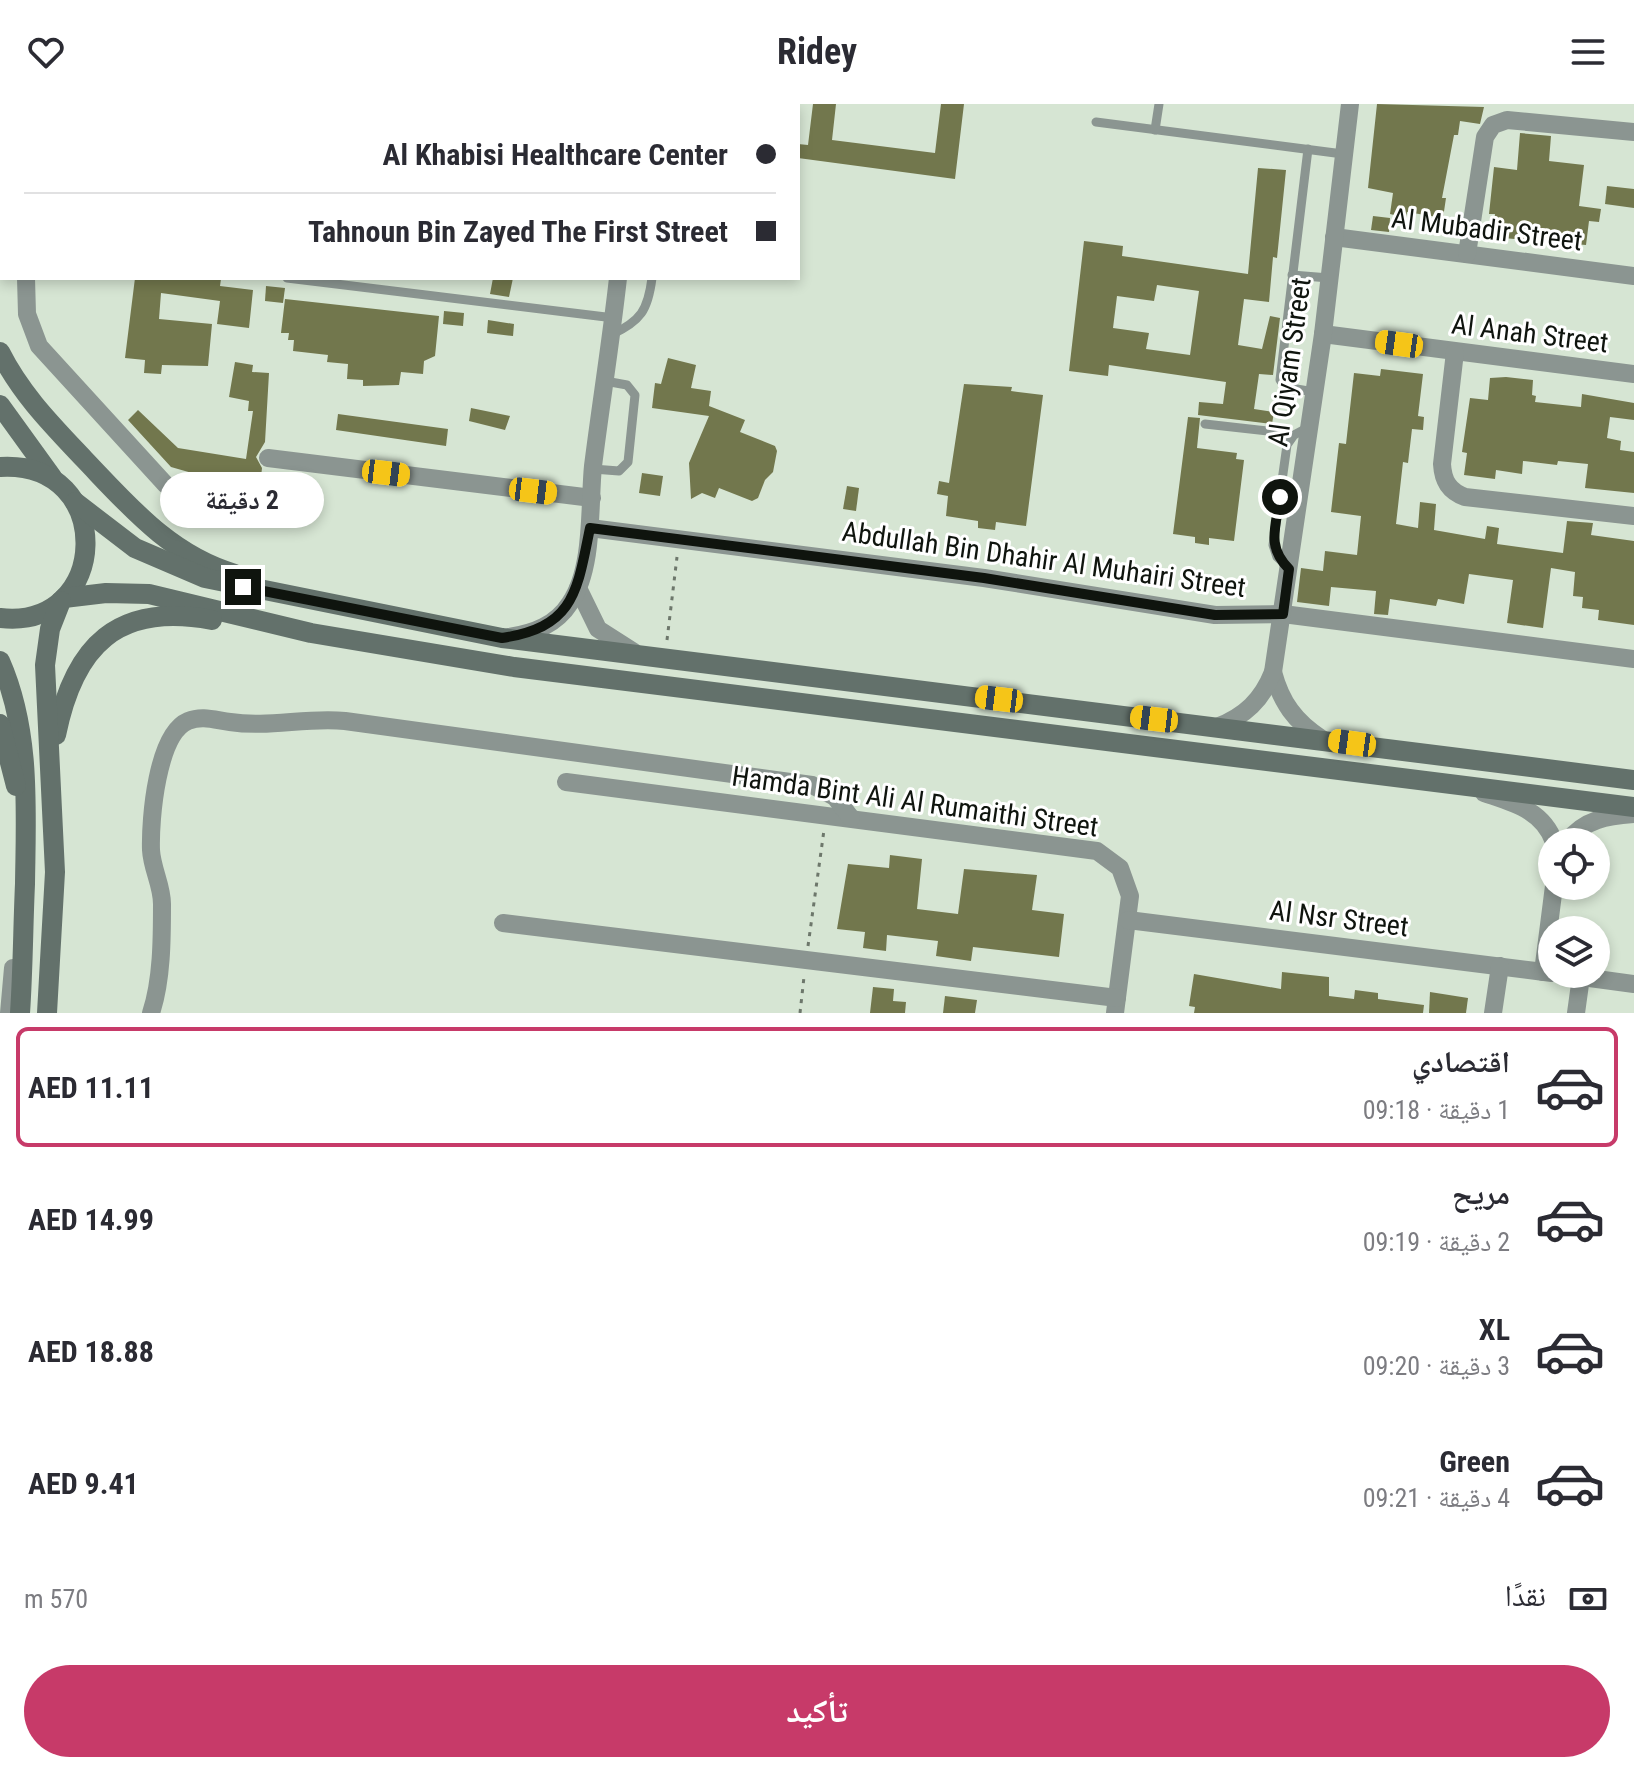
<!DOCTYPE html>
<html lang="ar">
<meta charset="utf-8">
<style>
body{margin:0;font-family:"Roboto Condensed","Noto Naskh Arabic",sans-serif;background:#f7f7f7;color:#2b2b33;direction:rtl;height:100vh;display:flex;flex-direction:column;font-size:30px;white-space:nowrap}
*{box-sizing:border-box;margin:0}
p{font-size:26px;color:#7c7c81}
.icon{flex:none;width:44px;height:44px;fill:none;stroke:currentColor;stroke-width:2;stroke-linecap:round;stroke-linejoin:round}
.map{position:relative;height:909px;overflow:hidden;direction:ltr}
.panel{display:flex;flex-direction:column;background:#fff;flex:1}
.panel>*{flex:none}
.guide{position:absolute;left:0px;top:0px;width:800px;height:176px;box-shadow:0 4px 12px #0003;direction:rtl;display:grid;align-content:center;height:176px;padding:0 24px;background:#fff}
.buttons{position:absolute;left:1538px;top:724px;display:grid;gap:16px}
.buttons a{display:grid;place-items:center;width:72px;height:72px;border-radius:50%;background:#fff;box-shadow:0 4px 12px #0003;font-size:40px}
.end{position:absolute;width:36px;height:36px;margin:-18px;border:10px solid #0f140e;background:#fff;box-shadow:0 0 0 4px #fff}
.from{border-radius:50%}
.bubble{position:absolute;height:56px;border-radius:28px;background:#fff;box-shadow:0 4px 12px #0003;font-size:26px;font-weight:700;line-height:56px;text-align:center;direction:rtl}
.car{position:absolute;width:24px;height:48px;margin:-24px -12px;border-radius:10px;box-shadow:0 0 6px 2px #0007;background:linear-gradient(#f5c518 24%,#345 0 40%,#f5c518 0 76%,#345 0 86%,#f5c518 0)}
.guide b{display:flex;align-items:center;gap:28px;height:76px;font-size:30px}
.guide b+b{border-top:2px solid #e1e1e2}
.guide i{width:20px;height:20px;background:#2b2b33}
ul{padding:14px 0 0;list-style:none}
li{display:flex;align-items:center;gap:24px;height:120px;margin:0 16px 12px;padding:0 8px;border:4px solid transparent;border-radius:12px}
li div{flex:1}
li b{display:block;font-size:30px}
li em{font-style:normal;font-weight:700}
li.on{border-color:#c73a69}
li>.icon{width:72px;height:72px;stroke-width:1.5}
.pay{display:flex;align-items:center;gap:20px;height:88px;padding:0 24px;font-size:30px}
.pay p{margin-inline-start:auto}
.primary-button{display:flex;gap:16px;margin-top:auto;padding:16px 24px}
.primary-button a{flex:1;height:92px;border-radius:48px;background:#c73a69;color:#fff;font-size:32px;font-weight:700;line-height:92px;text-align:center}
header{display:flex;justify-content:space-between;align-items:center;height:104px;padding:0 24px;background:#fff;font-size:36px;font-weight:700}
.map>svg:first-child{display:block}
.building{fill:#72774d;fill-rule:evenodd}
.lines{fill:none;stroke-linecap:round;stroke-linejoin:round}
.path{stroke:#6d776b;stroke-width:3;stroke-dasharray:4 6;stroke-linecap:butt}
.lane{stroke:#8b9591;stroke-width:9}
.street{stroke:#8b9591;stroke-width:18}
.secondary{stroke:#63716b;stroke-width:20}
.route{stroke:#0f140e;stroke-width:10}
.labels{text-anchor:middle;stroke-width:6;stroke-linejoin:round;paint-order:stroke}
.street-label{font-size:28px;fill:#0f140e;stroke:#fff}
</style>
<header><svg class="icon" aria-label="menu" viewBox="0 0 24 24"><path d="M4 6h16M4 12h16M4 18h16"/></svg>Ridey<svg class="icon" aria-label="heart" viewBox="0 0 24 24"><path d="M12 20l-8-8c-3-5 5-10 8-4 3-6 11-1 8 4z"/></svg></header>
<div class="map">
<svg width="1634" height="909" viewBox="0 0 1634 909">
<rect width="100%" height="100%" fill="#d6e5d3"/>
<!-- building -->
<g class="building">
<polygon points="813,0 836,0 832,36 935,49 941,0 964,0 955,75 798,54 798,40 808,41"/>
<polygon points="1377,0 1484,3 1480,20 1460,17 1458,31 1454,31 1442,94 1446,94 1443,114 1407,108 1406,114 1390,110 1393,89 1368,84"/>
<polygon points="1520,29 1551,32 1549,57 1584,61 1579,102 1601,105 1599,118 1589,117 1586,141 1492,133 1495,110 1489,110 1494,63 1517,66"/>
<path d="M1258 64 1286 66 1277 154 1273 153 1269 198 1244 195 1238 241 1262 245 1270 212 1280 214 1273 271 1259 270 1254 305 1274 308 1272 320 1198 311 1199 298 1223 300 1226 278 1109 261 1108 272 1069 267 1084 137 1123 142 1122 152 1248 170ZM1157 181 1199 187 1190 251 1146 245 1149 229 1113 224 1117 192 1154 197Z"/>
<polygon points="1607,82 1634,85 1634,104 1605,100"/>
<polygon points="1373,112 1390,114 1389,128 1371,126"/>
<polygon points="135,174 212,174 221,175 220,182 253,186 249,224 217,220 220,197 161,189 159,215 212,220 208,262 162,261 161,270 144,269 145,256 125,254"/>
<polygon points="493,174 513,174 509,193 490,190"/>
<polygon points="266,182 285,184 283,199 265,197"/>
<polygon points="285,195 439,212 435,252 424,257 423,270 401,268 399,281 363,282 363,276 347,275 348,260 327,258 328,251 293,247 294,236 288,236 289,229 281,229"/>
<polygon points="444,207 464,209 463,222 443,220"/>
<polygon points="488,216 514,220 513,232 487,229"/>
<polygon points="668,254 696,261 691,284 711,287 709,302 745,316 740,328 775,342 777,347 773,368 765,376 758,394 752,397 719,384 715,394 702,389 691,395 689,359 709,312 652,304 655,279 661,280"/>
<polygon points="235,258 253,261 252,268 269,269 265,338 256,353 262,364 261,373 256,372 251,415 213,410 191,388 175,403 167,394 192,369 171,363 128,316 138,306 178,344 246,355 253,307 248,307 249,297 229,293"/>
<polygon points="1381,265 1423,270 1418,312 1424,313 1423,326 1412,325 1408,359 1403,358 1396,420 1418,424 1420,398 1436,400 1434,426 1485,435 1487,422 1499,424 1497,440 1563,449 1567,417 1593,419 1591,431 1634,437 1634,521 1598,516 1599,506 1582,504 1583,493 1573,492 1575,468 1551,464 1543,524 1507,519 1513,476 1469,470 1464,500 1438,495 1436,502 1390,495 1388,511 1374,510 1376,487 1331,483 1329,502 1297,498 1301,464 1323,467 1325,447 1357,451 1361,412 1331,408 1339,339 1346,340 1354,269 1380,272"/>
<polygon points="1506,273 1533,276 1532,291 1536,292 1535,298 1581,303 1582,290 1634,299 1634,316 1610,313 1607,334 1621,337 1620,346 1634,348 1634,389 1585,384 1588,360 1558,357 1557,361 1523,357 1522,370 1496,366 1495,375 1464,371 1467,349 1462,348 1470,294 1488,296 1490,274"/>
<polygon points="964,280 1012,283 1011,287 1043,291 1026,422 996,418 995,426 978,424 978,417 946,412 948,392 937,390 939,377 949,379"/>
<polygon points="471,304 510,312 505,326 469,317"/>
<polygon points="338,310 448,325 446,342 336,326"/>
<polygon points="1188,313 1200,314 1197,344 1237,349 1236,355 1244,356 1234,437 1209,434 1209,441 1195,439 1195,433 1173,430"/>
<polygon points="642,369 663,372 660,392 639,389"/>
<polygon points="847,382 859,384 856,407 843,405"/>
<polygon points="890,751 922,755 917,805 958,810 964,765 1037,771 1032,806 1064,810 1059,853 973,843 971,857 936,852 938,837 887,831 886,847 863,844 865,828 837,825 848,760 889,764"/>
<polygon points="1282,868 1329,873 1329,892 1354,895 1355,886 1378,889 1378,895 1424,901 1423,909 1194,909 1195,903 1189,902 1194,870 1281,885"/>
<polygon points="873,883 894,885 893,897 906,898 905,909 870,909"/>
<polygon points="1430,888 1468,894 1466,909 1429,909"/>
<polygon points="945,892 977,896 975,909 943,909"/>
</g>
<g class="lines">
<!-- path -->
<g class="path">
<polyline points="667,536 677,453"/>
<polyline points="808,842 824,726"/>
<polyline points="800,909 804,873"/>
</g>
<!-- lane -->
<g class="lane">
<polyline points="675,2 675,0"/>
<polyline points="737,2 737,0"/>
<polyline points="1096,18 1343,50"/>
<polyline points="1155,26 1159,0"/>
<polyline points="1308,45 1280,276 1285,283 1314,288"/>
<polyline points="1292,171 1329,174"/>
<polyline points="287,174 614,214"/>
<path d="M611 231C641 217 648 206 652 174"/>
<polyline points="1205,320 1276,328 1291,334"/>
<polyline points="593,365 619,367 628,358 635,291 627,281 605,277"/>
<polyline points="1287,462 1277,453 1273,441 1287,341 1294,331 1309,323"/>
</g>
<!-- street -->
<g class="street">
<polyline points="47,2 47,0"/>
<polyline points="383,2 383,0"/>
<polyline points="410,2 410,0"/>
<polyline points="640,2 640,0"/>
<polyline points="1334,133 1634,172"/>
<polyline points="1467,150 1485,33 1493,21 1507,16 1634,28"/>
<polyline points="26,174 27,210 39,242 166,381"/>
<polyline points="1323,230 1634,270"/>
<path d="M1455 248 1442 360C1443 377 1449 387 1465 393L1634 412"/>
<polyline points="268,354 592,394"/>
<polyline points="590,424 984,474 1215,511 1283,510 1634,555"/>
<polyline points="578,484 598,525 634,548"/>
<path d="M509 533C534 529 556 521 570 499 594 464 589 402 593 362 601 299 611 237 618 174"/>
<path d="M1273 568C1281 598 1295 618 1322 635"/>
<path d="M1217 623C1245 612 1262 596 1273 568L1323 230 1350 0"/>
<polyline points="566,678 1097,747 1120,764 1130,792 1115,909"/>
<path d="M1484 689C1513 699 1543 706 1554 738"/>
<path d="M1567 738C1584 715 1608 712 1634 710"/>
<polyline points="1128,816 1552,869"/>
<polyline points="503,819 1117,894"/>
<polyline points="1543,868 1554,782"/>
<polyline points="1560,870 1634,880"/>
<polyline points="9,909 13,864"/>
<path d="M151 909C162 876 162 834 162 800 162 781 152 765 151 746 150 715 157 630 188 617 202 611 215 616 230 618 268 624 307 613 345 617L812 681 835 693 851 714"/>
<polyline points="1493,909 1500,862"/>
<polyline points="1576,909 1581,873"/>
</g>
<!-- secondary -->
<g class="secondary">
<path d="M0 248C21 290 52 321 84 355 129 402 170 451 235 470"/>
<polyline points="0,301 52,373"/>
<path d="M0 363C117 356 111 527 0 514"/>
<polyline points="75,398 135,444 205,474 502,534 1634,676"/>
<polyline points="64,494 106,489 149,490 311,529 514,563 1634,703"/>
<path d="M0 557C31 627 26 705 25 780 23 823 23 866 20 909"/>
<polyline points="0,620 16,682"/>
<path d="M56 631C74 542 117 498 212 516"/>
<polyline points="47,909 55,768 45,561 50,525 61,497"/>
</g>
</g>
<g class="lines">
<!-- route -->
<path class="route" d="M243 483 502 534C575 523 577 487 590 424L984 474 1215 511 1283 510 1289 465C1266 442 1276 423 1280 393"/>
</g>
<g class="labels">
<!-- street labels -->
<g class="street-label">
<text transform="translate(1487 125) rotate(7)" y="10">Al Mubadir Street</text>
<text transform="translate(1530 229) rotate(7)" y="10">Al Anah Street</text>
<text transform="translate(1289 258) rotate(-82)" y="10">Al Qiyam Street</text>
<text transform="translate(1044 455) rotate(8)" y="10">Abdullah Bin Dhahir Al Muhairi Street</text>
<text transform="translate(915 697) rotate(8)" y="10">Hamda Bint Ali Al Rumaithi Street</text>
<text transform="translate(1339 814) rotate(7)" y="10">Al Nsr Street</text>
</g>
</g>
</svg>
<div class="buttons">
<a><svg class="icon" aria-label="locate" viewBox="0 0 24 24"><circle cx="12" cy="12" r="6"/><path d="M12 2v4M12 18v4M2 12h4M18 12h4"/></svg></a>
<a><svg class="icon" aria-label="layers" viewBox="0 0 24 24"><path d="M12 4l9 5-9 5-9-5zM3 14l9 5 9-5"/></svg></a>
</div>
<i class="end from" style="left:1280px;top:393px"></i>
<i class="end" style="left:243px;top:483px"></i>
<div class="bubble" style="left:160px;top:368px;width:164px">2 دقيقة</div>
<i class="car" style="left:1399px;top:240px;rotate:278deg"></i>
<i class="car" style="left:386px;top:369px;rotate:97deg"></i>
<i class="car" style="left:533px;top:387px;rotate:97deg"></i>
<i class="car" style="left:999px;top:595px;rotate:277deg"></i>
<i class="car" style="left:1154px;top:615px;rotate:277deg"></i>
<i class="car" style="left:1352px;top:639px;rotate:278deg"></i>
<div class="guide">
<b><i class="from"></i>Al Khabisi Healthcare Center</b>
<b><i></i>Tahnoun Bin Zayed The First Street</b>
</div>
</div>
<section class="panel">
<ul>
<li class="on"><svg class="icon" aria-label="car" viewBox="0 0 24 24"><path d="M5 17H2v-5l4-1 3-4h7l3 4 3 1v5h-3M9 17h6M6 11h13"/><circle cx="7" cy="17" r="2"/><circle cx="17" cy="17" r="2"/></svg><div><b>اقتصادي</b><p>1 دقيقة · 09:18</p></div><em>AED 11.11</em></li>
<li><svg class="icon" aria-label="car" viewBox="0 0 24 24"><path d="M5 17H2v-5l4-1 3-4h7l3 4 3 1v5h-3M9 17h6M6 11h13"/><circle cx="7" cy="17" r="2"/><circle cx="17" cy="17" r="2"/></svg><div><b>مريح</b><p>2 دقيقة · 09:19</p></div><em>AED 14.99</em></li>
<li><svg class="icon" aria-label="car" viewBox="0 0 24 24"><path d="M5 17H2v-5l4-1 3-4h7l3 4 3 1v5h-3M9 17h6M6 11h13"/><circle cx="7" cy="17" r="2"/><circle cx="17" cy="17" r="2"/></svg><div><b>XL</b><p>3 دقيقة · 09:20</p></div><em>AED 18.88</em></li>
<li><svg class="icon" aria-label="car" viewBox="0 0 24 24"><path d="M5 17H2v-5l4-1 3-4h7l3 4 3 1v5h-3M9 17h6M6 11h13"/><circle cx="7" cy="17" r="2"/><circle cx="17" cy="17" r="2"/></svg><div><b>Green</b><p>4 دقيقة · 09:21</p></div><em>AED 9.41</em></li>
</ul>
<div class="pay"><svg class="icon" aria-label="cash" viewBox="0 0 24 24"><path d="M3 7h18v10H3z"/><circle cx="12" cy="12" r="2"/></svg>نقدًا<p>570 m</p></div>
<div class="primary-button"><a>تأكيد</a></div>
</section>
